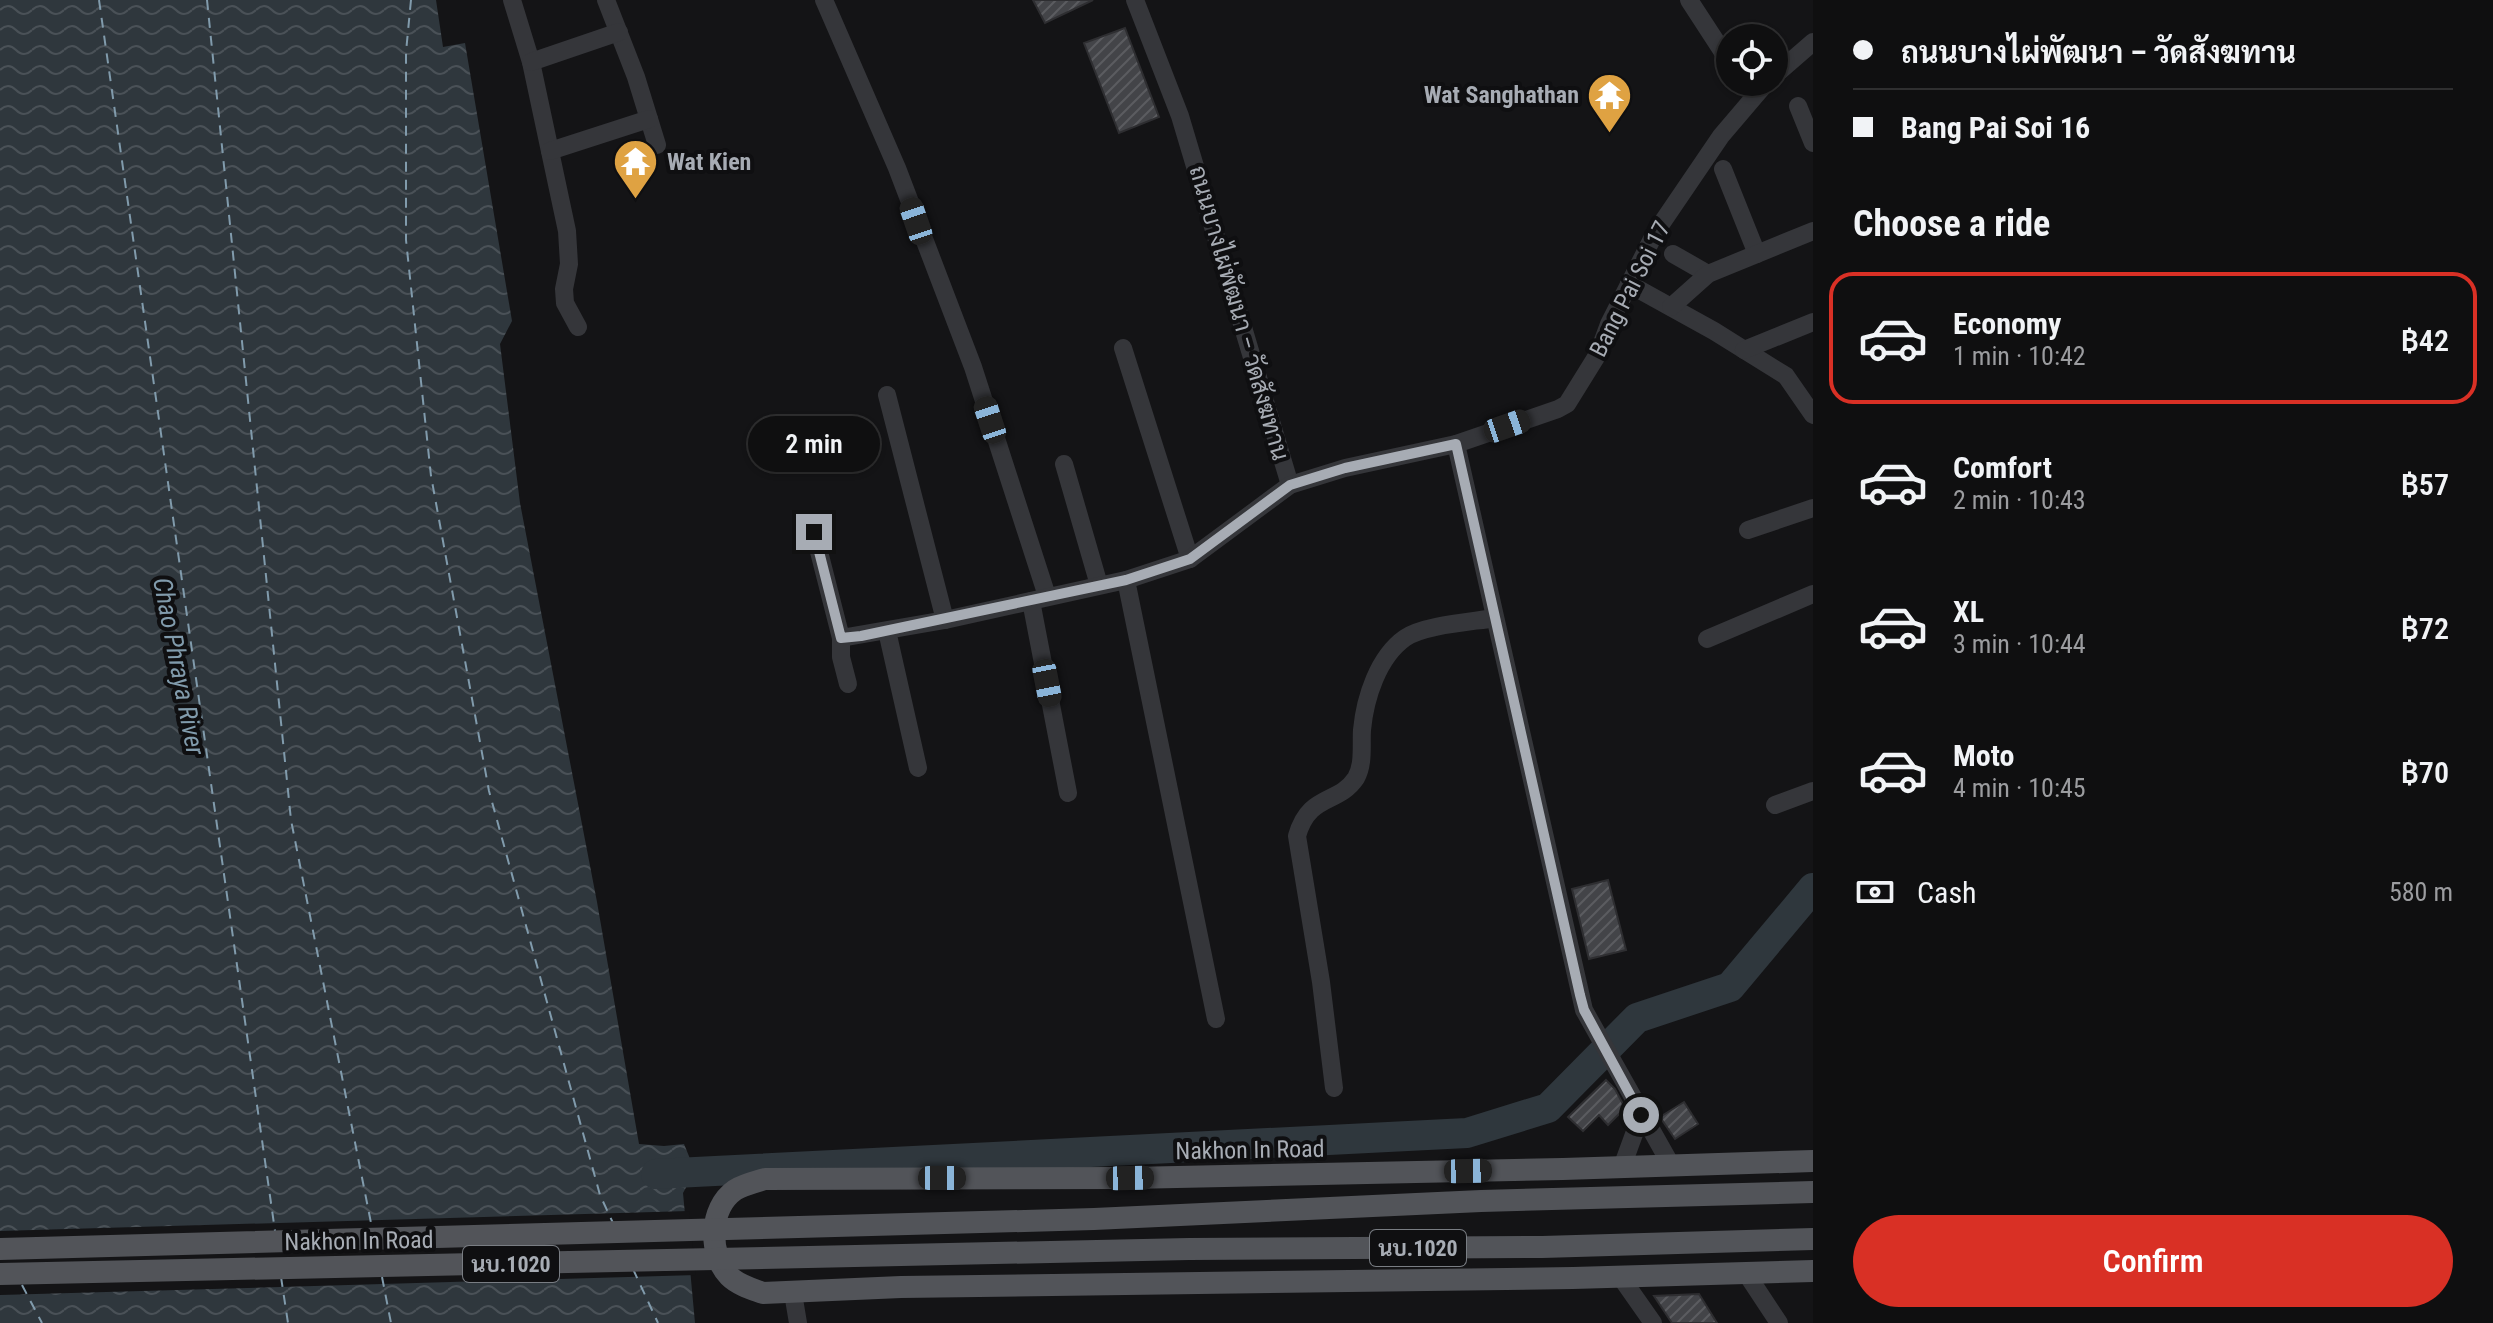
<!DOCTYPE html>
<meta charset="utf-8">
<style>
body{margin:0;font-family:"Roboto Condensed",Sarabun,sans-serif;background:#181819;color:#f1f3f6;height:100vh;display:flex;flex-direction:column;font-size:30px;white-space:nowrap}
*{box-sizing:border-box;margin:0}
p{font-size:26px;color:#9b9c9f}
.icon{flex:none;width:44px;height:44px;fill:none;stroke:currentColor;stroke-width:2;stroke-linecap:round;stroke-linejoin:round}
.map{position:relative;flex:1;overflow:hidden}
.side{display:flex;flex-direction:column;background:#0f0f10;width:680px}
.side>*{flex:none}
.guide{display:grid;align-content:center;height:176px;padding:0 40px;background:#0f0f10}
.buttons{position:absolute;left:1716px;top:24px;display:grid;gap:16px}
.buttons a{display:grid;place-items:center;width:72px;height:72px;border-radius:50%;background:#0f0f10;box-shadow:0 2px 6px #0004,0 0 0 2px #2f2f30;font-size:40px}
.end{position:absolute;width:36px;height:36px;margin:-18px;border:10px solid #a7acb4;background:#111;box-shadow:0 0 0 4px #111}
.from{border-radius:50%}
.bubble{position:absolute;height:56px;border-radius:28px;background:#0f0f10;box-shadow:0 2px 6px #0004,0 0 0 2px #2f2f30;font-size:26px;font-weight:600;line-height:56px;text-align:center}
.car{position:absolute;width:24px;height:48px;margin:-24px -12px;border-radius:10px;box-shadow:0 0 6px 2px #0007;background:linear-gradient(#222 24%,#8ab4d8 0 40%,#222 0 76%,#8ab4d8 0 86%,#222 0)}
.guide b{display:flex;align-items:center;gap:28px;height:76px;font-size:30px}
.guide b+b{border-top:2px solid #2f2f30}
.guide i{width:20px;height:20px;background:#f1f3f6}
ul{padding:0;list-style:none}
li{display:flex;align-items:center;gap:24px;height:132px;margin:0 16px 12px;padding:0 24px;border:4px solid transparent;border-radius:24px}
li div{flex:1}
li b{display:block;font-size:30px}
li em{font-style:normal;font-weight:600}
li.on{border-color:#d93025}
li>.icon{width:72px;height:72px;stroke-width:1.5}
h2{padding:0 40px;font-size:36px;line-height:96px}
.pay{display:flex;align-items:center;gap:20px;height:88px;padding:0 40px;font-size:30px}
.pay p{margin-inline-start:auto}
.primary-button{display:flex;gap:16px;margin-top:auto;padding:16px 40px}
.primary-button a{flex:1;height:92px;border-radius:48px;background:#d93025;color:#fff;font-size:32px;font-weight:600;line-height:92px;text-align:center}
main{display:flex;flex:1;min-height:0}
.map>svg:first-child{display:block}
.water{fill:url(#water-waves)}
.pier{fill:#141416}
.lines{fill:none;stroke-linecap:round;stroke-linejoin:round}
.river{stroke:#2f373d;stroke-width:30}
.ferry{stroke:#819bac;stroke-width:2;stroke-dasharray:10 8;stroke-linecap:butt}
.building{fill:url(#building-hatch);stroke:#2e2e31;stroke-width:2}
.minor{stroke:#35363a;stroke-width:18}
.major{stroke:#525459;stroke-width:22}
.route{stroke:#a7acb4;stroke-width:10}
.labels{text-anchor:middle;stroke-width:8;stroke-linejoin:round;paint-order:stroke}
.shield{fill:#0f0f11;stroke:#797d83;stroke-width:2}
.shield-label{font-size:22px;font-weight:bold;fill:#a7acb4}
.poi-label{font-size:24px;font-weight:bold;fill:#a7acb4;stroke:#0f0f11;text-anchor:end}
.street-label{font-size:24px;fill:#a7acb4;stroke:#0f0f11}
.water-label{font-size:26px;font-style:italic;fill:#819bac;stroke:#0f0f11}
</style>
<main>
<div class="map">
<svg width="1813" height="1323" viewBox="0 0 1813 1323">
<defs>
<pattern id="water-waves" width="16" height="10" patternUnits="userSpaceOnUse" patternTransform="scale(2)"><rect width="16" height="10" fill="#2f373d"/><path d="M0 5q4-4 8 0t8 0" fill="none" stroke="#4a5157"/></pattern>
<pattern id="building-hatch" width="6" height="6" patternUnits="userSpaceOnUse" patternTransform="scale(2)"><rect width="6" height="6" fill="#434448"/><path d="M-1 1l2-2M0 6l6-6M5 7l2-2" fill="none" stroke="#5b5c60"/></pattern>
</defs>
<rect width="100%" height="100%" fill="#141416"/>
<!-- water -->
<polygon class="water" points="0,0 436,0 443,47 465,43 512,321 500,344 520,503 597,902 639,1144 664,1146 684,1144 695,1171 683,1193 695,1323 0,1323"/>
<!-- pier -->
<polygon class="pier" points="689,1211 696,1275 0,1295 0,1231"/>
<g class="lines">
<!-- river -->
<polyline class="river" points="656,1174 1467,1133 1548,1108 1637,1018 1730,987 1813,888"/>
<!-- ferry -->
<g class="ferry">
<polyline points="99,0 275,1231"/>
<polyline points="207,0 291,820 372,1228"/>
<polyline points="411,0 406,52 406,240 431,476 489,791 600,1195 613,1223"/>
<polyline points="633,1269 658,1323"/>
<polyline points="281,1277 288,1323"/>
<polyline points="382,1277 391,1323"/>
<polyline points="22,1285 42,1323"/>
</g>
</g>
<!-- building -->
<g class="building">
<polygon points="1033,0 1093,0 1045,23"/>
<polygon points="1125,28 1159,117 1119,133 1084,43"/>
<polygon points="1608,880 1626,950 1589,959 1572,889"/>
<polygon points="1606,1080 1615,1089 1625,1108 1608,1125 1599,1115 1583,1131 1568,1117"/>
<polygon points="1684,1102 1698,1124 1675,1139 1660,1117"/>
<polygon points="1699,1294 1717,1323 1672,1323 1654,1296"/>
</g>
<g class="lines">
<!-- minor -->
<g class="minor">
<polyline points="512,0 531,62 567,231 569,264 564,289 565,303 578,327"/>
<polyline points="606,0 636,77 657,145"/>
<polyline points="824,0 897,168 973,367 1047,596"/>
<polyline points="1135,0 1180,116 1290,485"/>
<polyline points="1689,0 1730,63"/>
<polyline points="531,62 619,32"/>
<polyline points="1774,76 1813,42"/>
<polyline points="1798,106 1813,143"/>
<polyline points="550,151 649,119"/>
<polyline points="1723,169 1757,254"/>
<polyline points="1673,254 1708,274"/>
<polyline points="1629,284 1714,331 1786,376 1813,415"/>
<polyline points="1671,307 1708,274 1813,231"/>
<polyline points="1123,348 1190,559"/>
<polyline points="1744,350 1813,322"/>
<polyline points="887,395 945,620"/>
<polyline points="1456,444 1584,1010 1671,1165"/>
<polyline points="1064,464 1099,585"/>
<polyline points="1748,530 1813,508"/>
<polyline points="814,532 841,638 945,620 1126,580 1190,559 1290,485 1345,468 1456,444 1558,409 1567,404 1598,354 1609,324 1655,233 1721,136 1767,82"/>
<polyline points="1126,580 1216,1019"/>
<polyline points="1031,601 1068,793"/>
<polyline points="887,631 918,768"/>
<polyline points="841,638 841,657 848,684"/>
<polyline points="1707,639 1813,594"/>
<polyline points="1775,805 1813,791"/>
<path d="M1334 1088 1321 982 1297 836C1309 793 1338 805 1356 778 1364 764 1361 745 1362 730 1365 698 1378 657 1405 638 1424 625 1471 622 1495 618"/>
<polyline points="1622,1167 1641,1115"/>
<polyline points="1746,1273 1779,1323"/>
<polyline points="1620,1276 1653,1323"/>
<polyline points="793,1293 798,1323"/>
</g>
<!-- major -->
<g class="major">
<path d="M1813 1161 1563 1169 1130 1178 765 1179C755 1182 743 1185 735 1190 709 1208 708 1254 729 1276 738 1285 752 1289 763 1293L901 1287 1573 1278 1813 1271"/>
<polyline points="0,1249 1094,1219 1481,1201 1813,1192"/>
<polyline points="0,1274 1189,1249 1542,1247 1813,1239"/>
</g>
</g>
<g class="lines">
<!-- route -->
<polyline class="route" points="814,532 841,638 861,636 1126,580 1190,559 1290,485 1345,468 1456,444 1580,995 1584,1010 1641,1115"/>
</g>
<!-- icons -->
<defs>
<symbol id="temple-pin" viewBox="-11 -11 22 30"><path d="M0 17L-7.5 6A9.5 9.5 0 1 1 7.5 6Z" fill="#dfa242" stroke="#0f0f11"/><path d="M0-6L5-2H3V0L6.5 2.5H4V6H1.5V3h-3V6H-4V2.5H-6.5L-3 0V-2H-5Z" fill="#fff"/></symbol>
</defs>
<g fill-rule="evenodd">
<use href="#temple-pin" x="1584" y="70" width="51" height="69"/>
<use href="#temple-pin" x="610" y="136" width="51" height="69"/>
</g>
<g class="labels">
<!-- shield labels -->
<g class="shield">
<rect x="1370" y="1230" width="96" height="36" rx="6"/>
<rect x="463" y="1246" width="96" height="36" rx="6"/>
</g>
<g class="shield-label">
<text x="1418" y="1256">นบ.1020</text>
<text x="511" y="1272">นบ.1020</text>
</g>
<!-- poi labels -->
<g class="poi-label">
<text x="1579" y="103">Wat Sanghathan</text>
<text x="667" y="170" text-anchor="start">Wat Kien</text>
</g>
<!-- street labels -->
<g class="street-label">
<text transform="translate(1630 289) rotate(-63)" y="8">Bang Pai Soi 17</text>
<text transform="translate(1239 313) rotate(74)" y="8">ถนนบางไผ่พัฒนา – วัดสังฆทาน</text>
<text transform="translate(1250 1150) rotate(-1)" y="8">Nakhon In Road</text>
<text transform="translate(359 1241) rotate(-1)" y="8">Nakhon In Road</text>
</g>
<!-- water labels -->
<g class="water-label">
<text transform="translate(179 666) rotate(79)" y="9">Chao Phraya River</text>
</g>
</g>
</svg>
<div class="buttons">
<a><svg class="icon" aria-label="locate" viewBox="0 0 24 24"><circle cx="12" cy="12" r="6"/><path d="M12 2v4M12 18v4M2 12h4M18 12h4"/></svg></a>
</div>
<i class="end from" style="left:1641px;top:1115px"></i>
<i class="end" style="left:814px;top:532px"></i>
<div class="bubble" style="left:748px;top:416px;width:132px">2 min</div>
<i class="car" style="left:916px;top:221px;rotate:341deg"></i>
<i class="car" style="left:990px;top:420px;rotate:342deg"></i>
<i class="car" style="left:1507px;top:426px;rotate:71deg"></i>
<i class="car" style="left:1047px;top:683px;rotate:169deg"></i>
<i class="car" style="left:1468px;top:1171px;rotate:89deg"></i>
<i class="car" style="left:942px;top:1178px;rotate:90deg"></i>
<i class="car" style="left:1130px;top:1178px;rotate:89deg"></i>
</div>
<section class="side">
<div class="guide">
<b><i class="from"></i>ถนนบางไผ่พัฒนา – วัดสังฆทาน</b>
<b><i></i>Bang Pai Soi 16</b>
</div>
<h2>Choose a ride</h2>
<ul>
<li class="on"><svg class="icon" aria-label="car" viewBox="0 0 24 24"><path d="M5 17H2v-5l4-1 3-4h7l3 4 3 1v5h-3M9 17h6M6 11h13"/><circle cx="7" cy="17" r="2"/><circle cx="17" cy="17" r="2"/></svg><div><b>Economy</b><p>1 min · 10:42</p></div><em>฿42</em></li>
<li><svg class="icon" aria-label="car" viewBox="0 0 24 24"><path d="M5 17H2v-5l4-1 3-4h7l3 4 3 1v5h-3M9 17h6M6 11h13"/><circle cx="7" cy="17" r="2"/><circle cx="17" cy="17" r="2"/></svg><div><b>Comfort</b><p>2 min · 10:43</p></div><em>฿57</em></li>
<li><svg class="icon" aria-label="car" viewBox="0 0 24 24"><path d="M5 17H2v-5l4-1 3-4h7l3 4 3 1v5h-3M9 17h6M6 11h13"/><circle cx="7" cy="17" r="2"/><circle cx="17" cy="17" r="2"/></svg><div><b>XL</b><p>3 min · 10:44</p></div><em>฿72</em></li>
<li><svg class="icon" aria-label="car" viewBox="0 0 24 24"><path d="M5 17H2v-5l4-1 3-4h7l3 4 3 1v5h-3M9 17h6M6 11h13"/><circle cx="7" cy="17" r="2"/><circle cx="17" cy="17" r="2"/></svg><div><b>Moto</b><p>4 min · 10:45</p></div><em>฿70</em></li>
</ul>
<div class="pay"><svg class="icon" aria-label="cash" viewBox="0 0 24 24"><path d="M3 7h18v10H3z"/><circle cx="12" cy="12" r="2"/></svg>Cash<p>580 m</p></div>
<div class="primary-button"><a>Confirm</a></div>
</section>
</main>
